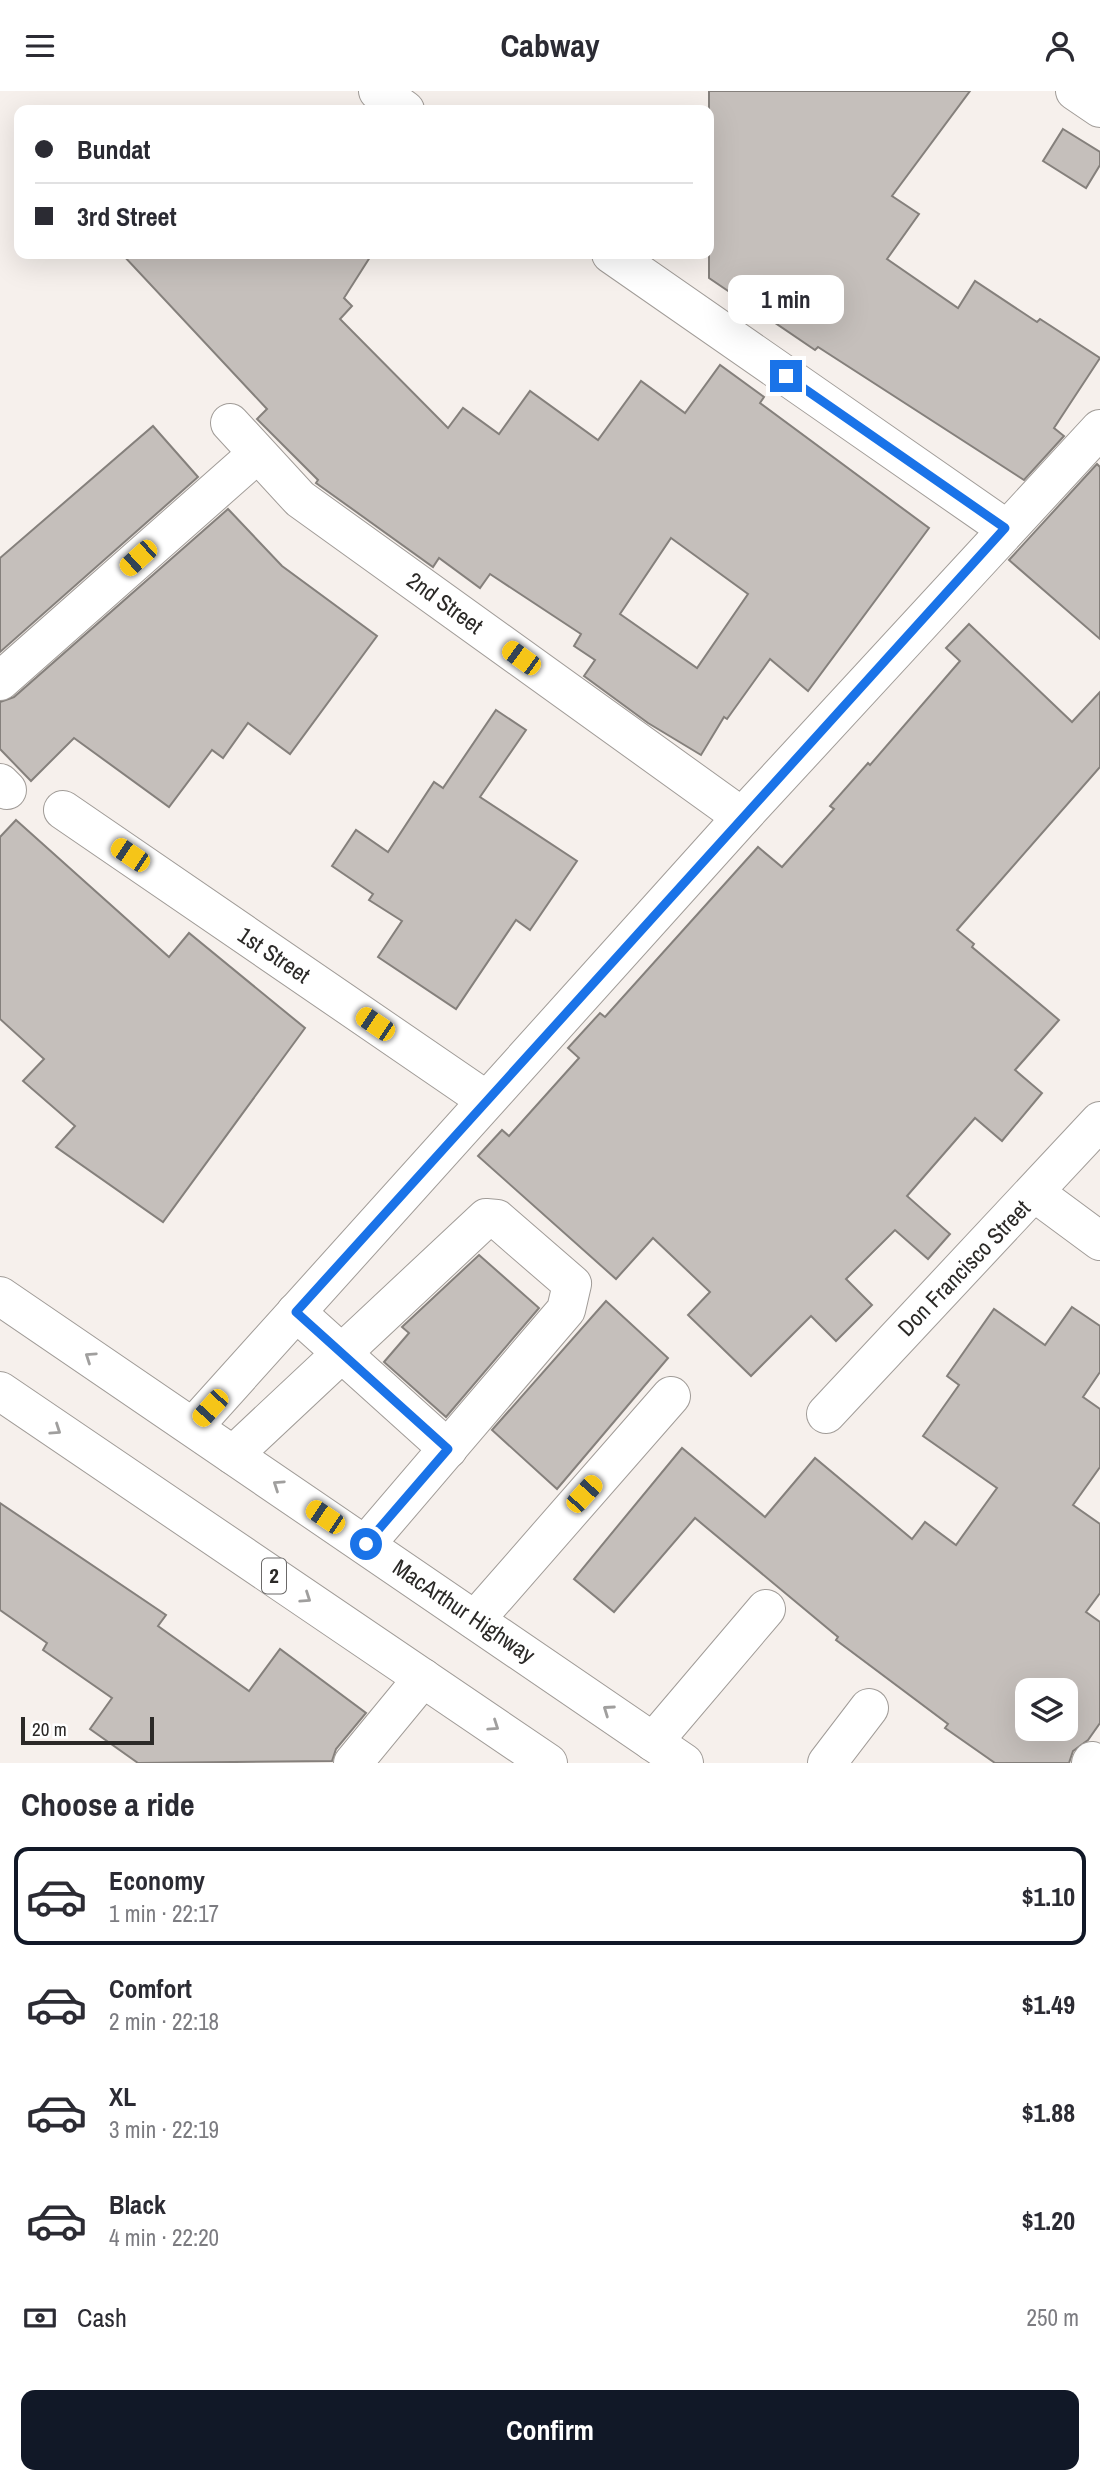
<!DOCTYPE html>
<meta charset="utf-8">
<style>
body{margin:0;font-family:"Archivo Narrow",sans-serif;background:#f2f2f3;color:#2b2b33;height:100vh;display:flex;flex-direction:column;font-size:26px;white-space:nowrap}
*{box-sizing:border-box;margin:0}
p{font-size:23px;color:#7c7c81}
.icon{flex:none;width:38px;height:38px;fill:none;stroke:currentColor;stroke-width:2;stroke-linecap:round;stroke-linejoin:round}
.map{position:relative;height:1672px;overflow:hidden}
.side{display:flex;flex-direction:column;background:#fff;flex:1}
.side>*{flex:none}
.top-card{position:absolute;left:14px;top:14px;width:700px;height:154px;border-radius:14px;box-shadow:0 7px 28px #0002;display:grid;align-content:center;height:154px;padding:0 21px;background:#fff}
.fabs{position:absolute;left:1015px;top:1587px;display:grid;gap:14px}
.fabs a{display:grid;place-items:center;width:63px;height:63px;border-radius:14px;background:#fff;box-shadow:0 7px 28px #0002;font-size:35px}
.scale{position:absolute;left:21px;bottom:18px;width:133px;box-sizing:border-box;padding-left:7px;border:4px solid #2b2927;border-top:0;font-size:19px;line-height:24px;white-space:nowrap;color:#2b2927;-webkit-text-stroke:5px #fff;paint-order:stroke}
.end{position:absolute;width:32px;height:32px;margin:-16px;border:9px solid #1a73e8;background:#fff;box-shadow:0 0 0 4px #fff}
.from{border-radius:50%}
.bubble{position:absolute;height:49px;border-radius:14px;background:#fff;box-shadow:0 7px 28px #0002;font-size:23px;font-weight:700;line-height:49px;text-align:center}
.car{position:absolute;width:21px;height:42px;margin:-21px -10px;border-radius:9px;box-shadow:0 0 5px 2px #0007;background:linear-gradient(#f5c518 24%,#345 0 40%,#f5c518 0 76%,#345 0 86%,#f5c518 0)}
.top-card b{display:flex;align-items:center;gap:24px;height:66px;font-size:26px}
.top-card b+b{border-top:2px solid #e1e1e2}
.top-card i{width:18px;height:18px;background:#2b2b33}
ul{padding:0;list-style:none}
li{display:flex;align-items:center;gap:21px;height:98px;margin:0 14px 10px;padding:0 7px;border:4px solid transparent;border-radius:14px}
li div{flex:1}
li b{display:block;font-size:26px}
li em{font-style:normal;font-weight:700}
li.current{border-color:#111827}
li>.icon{width:63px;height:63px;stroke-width:1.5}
h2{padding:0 21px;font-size:32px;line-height:84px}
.pay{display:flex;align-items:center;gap:18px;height:77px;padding:0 21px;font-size:26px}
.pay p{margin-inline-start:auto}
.button{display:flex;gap:14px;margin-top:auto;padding:14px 21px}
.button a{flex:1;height:80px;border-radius:14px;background:#111827;color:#fff;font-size:28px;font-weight:700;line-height:80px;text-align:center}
header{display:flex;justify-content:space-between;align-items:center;height:91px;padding:0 21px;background:#fff;font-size:32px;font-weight:700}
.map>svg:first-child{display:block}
.building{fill:#c5bfbb;stroke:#85807c;stroke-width:2;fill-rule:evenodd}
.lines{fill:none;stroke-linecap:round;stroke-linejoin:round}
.minor-casing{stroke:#a19c98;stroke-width:40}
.highway-casing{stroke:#a19c98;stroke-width:40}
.minor{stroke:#fff;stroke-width:38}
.highway{stroke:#fff;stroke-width:38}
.oneway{stroke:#a09f9e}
.route{stroke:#1a73e8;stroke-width:9}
.labels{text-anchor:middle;stroke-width:6;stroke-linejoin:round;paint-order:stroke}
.shield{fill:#fff;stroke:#6b6968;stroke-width:2}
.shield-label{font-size:21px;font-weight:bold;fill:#2b2927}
.street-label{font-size:23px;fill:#2b2927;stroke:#fff}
</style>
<header><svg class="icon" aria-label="menu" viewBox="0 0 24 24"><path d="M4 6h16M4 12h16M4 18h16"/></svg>Cabway<svg class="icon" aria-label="person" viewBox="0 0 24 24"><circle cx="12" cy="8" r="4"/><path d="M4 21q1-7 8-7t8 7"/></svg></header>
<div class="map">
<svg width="1100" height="1672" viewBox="0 0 1100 1672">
<rect width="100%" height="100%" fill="#f6f0ec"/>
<!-- building -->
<g class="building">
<polygon points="709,0 970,0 892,105 919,123 887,168 958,217 975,190 1037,231 1040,228 1100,267 1054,337 1064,345 1024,389 818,256 815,259 709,187"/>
<polygon points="1063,38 1100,61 1100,74 1086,97 1043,70"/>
<path d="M122 163H372L344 207 352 215 340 228 448 337 463 317 499 343 530 300 598 349 641 290 685 322 720 274 764 306 760 312 929 437 808 600 770 568 727 628 724 626 701 664 648 632 584 585 595 569 574 555 581 543 490 483 480 497 439 467 433 476 316 392 318 389 257 328 267 318ZM671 447 748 503 697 577 620 523Z"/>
<polygon points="153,335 198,386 0,561 0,467"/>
<polygon points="1097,373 1100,376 1100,548 1009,469"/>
<polygon points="228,418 282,475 377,545 290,663 248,632 223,667 212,659 169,716 74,647 31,690 0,658 0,611 14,606"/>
<polygon points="969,533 1072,631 1100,601 1100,676 957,839 974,853 972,856 1059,929 1015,979 1042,1002 1002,1050 975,1027 907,1105 950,1143 928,1168 895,1139 846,1188 872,1214 836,1250 811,1225 751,1285 688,1224 710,1201 653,1147 616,1188 478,1065 502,1039 509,1045 579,967 568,957 600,922 605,926 758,756 782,776 834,718 830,715 868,672 870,674 960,570 946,557"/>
<polygon points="496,619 526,639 480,706 577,770 530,839 516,829 456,918 378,866 402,830 369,809 373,803 332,775 356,739 388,761 434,691 443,697"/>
<polygon points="16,729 169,866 189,842 305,937 163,1131 56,1056 75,1035 23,990 44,968 0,928 0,746"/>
<polygon points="479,1164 539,1217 446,1326 384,1271 409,1242 402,1236"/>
<polygon points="606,1210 668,1267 557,1398 492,1339"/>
<path d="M1072 1216 1100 1235V1281L1083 1306 1100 1318V1376L1073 1414 1100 1433V1502L1086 1521 1100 1531V1632L1088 1649 1073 1660 1069 1672H995L945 1637 948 1633 836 1549 838 1546 695 1427 614 1521 574 1488 682 1357 765 1426 815 1367 912 1448 925 1431 956 1454 997 1397 923 1345 959 1294 947 1285 994 1218 1045 1254ZM1027 1600H1066V1638H1027Z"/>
<polygon points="0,1412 166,1524 158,1535 249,1600 280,1558 366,1622 336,1658 332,1670 138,1672 90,1638 112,1607 43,1559 47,1552 0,1519"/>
</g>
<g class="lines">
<defs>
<g id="minor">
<polyline points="378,0 405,19"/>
<polyline points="1075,0 1100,17"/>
<polyline points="611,163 1005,437"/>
<polyline points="230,332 300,408 742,726"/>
<polyline points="0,590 257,363"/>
<polyline points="0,692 7,699"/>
<polyline points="63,719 486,1009"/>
<polyline points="1035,1102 1100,1150"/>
<polyline points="296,1221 448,1358"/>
<polyline points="826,1323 1100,1030"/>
<polyline points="193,1336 742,726 1100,338"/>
<polyline points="233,1364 486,1127 497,1128 572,1193 566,1219 366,1453"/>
<polyline points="475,1529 671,1305"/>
<polyline points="653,1651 766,1518"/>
<polyline points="353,1672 423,1587"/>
<polyline points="827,1672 869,1617"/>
<polyline points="1091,1672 1092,1670"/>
</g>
<g id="highway">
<polyline points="0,1205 684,1672"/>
<polyline points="0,1300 548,1672"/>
</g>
</defs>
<!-- minor casing -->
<use href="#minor" class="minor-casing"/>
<!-- highway casing -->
<use href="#highway" class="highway-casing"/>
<!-- minor -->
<use href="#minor" class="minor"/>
<!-- highway -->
<use href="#highway" class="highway"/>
</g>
<!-- one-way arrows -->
<defs><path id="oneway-chevron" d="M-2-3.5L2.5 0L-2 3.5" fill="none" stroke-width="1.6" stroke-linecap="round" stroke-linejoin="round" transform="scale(1.75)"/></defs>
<g class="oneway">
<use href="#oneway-chevron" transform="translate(90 1266) rotate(-146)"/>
<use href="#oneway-chevron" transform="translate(56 1339) rotate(34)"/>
<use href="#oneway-chevron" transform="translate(278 1394) rotate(-146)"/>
<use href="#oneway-chevron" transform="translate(306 1507) rotate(34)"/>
<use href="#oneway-chevron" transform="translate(608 1619) rotate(-145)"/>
<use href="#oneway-chevron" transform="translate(494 1635) rotate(34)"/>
</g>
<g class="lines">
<!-- route -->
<polyline class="route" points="366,1453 448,1358 296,1221 1005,437 786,285"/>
</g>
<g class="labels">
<!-- shield labels -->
<rect class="shield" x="262" y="1467.5" width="24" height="35" rx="5"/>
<g class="shield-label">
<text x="274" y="1492">2</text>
</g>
<!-- street labels -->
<g class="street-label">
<text transform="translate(445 512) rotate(36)" y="8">2nd Street</text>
<text transform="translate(274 864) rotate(34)" y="8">1st Street</text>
<text transform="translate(964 1177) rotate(-46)" y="8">Don Francisco Street</text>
<text transform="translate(464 1520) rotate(34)" y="8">MacArthur Highway</text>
</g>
</g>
</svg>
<div class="fabs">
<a><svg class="icon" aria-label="layers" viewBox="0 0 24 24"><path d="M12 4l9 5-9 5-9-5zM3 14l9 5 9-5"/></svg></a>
</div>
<div class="scale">20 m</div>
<i class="end from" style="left:366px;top:1453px"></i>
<i class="end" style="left:786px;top:285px"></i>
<div class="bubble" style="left:728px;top:184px;width:116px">1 min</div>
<i class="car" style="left:138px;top:467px;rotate:228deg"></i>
<i class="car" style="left:521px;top:567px;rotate:306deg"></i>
<i class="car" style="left:130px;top:764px;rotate:304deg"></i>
<i class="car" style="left:375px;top:933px;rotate:304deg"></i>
<i class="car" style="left:210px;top:1317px;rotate:222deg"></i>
<i class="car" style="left:584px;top:1403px;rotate:42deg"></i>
<i class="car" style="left:325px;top:1426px;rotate:304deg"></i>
<div class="top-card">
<b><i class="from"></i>Bundat</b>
<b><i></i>3rd Street</b>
</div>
</div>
<section class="side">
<h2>Choose a ride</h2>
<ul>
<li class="current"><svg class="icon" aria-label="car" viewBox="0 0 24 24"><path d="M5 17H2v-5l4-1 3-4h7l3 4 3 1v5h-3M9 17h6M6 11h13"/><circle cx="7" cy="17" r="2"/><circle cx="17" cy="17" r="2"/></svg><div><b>Economy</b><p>1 min · 22:17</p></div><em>$1.10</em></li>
<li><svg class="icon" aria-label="car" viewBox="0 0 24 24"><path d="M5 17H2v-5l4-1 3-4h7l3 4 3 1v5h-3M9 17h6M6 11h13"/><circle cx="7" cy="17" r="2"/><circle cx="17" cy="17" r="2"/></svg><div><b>Comfort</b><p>2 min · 22:18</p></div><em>$1.49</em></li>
<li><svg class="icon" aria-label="car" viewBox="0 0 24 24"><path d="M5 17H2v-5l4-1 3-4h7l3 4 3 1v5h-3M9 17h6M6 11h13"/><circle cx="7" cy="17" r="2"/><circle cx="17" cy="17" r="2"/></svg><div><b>XL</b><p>3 min · 22:19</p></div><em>$1.88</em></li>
<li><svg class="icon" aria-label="car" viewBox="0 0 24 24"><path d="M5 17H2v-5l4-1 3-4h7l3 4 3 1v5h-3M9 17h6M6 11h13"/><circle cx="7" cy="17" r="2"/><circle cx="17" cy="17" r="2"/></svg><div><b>Black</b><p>4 min · 22:20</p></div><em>$1.20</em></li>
</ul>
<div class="pay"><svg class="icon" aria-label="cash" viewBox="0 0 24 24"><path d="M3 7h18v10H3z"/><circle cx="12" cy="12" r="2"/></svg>Cash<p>250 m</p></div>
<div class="button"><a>Confirm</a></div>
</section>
